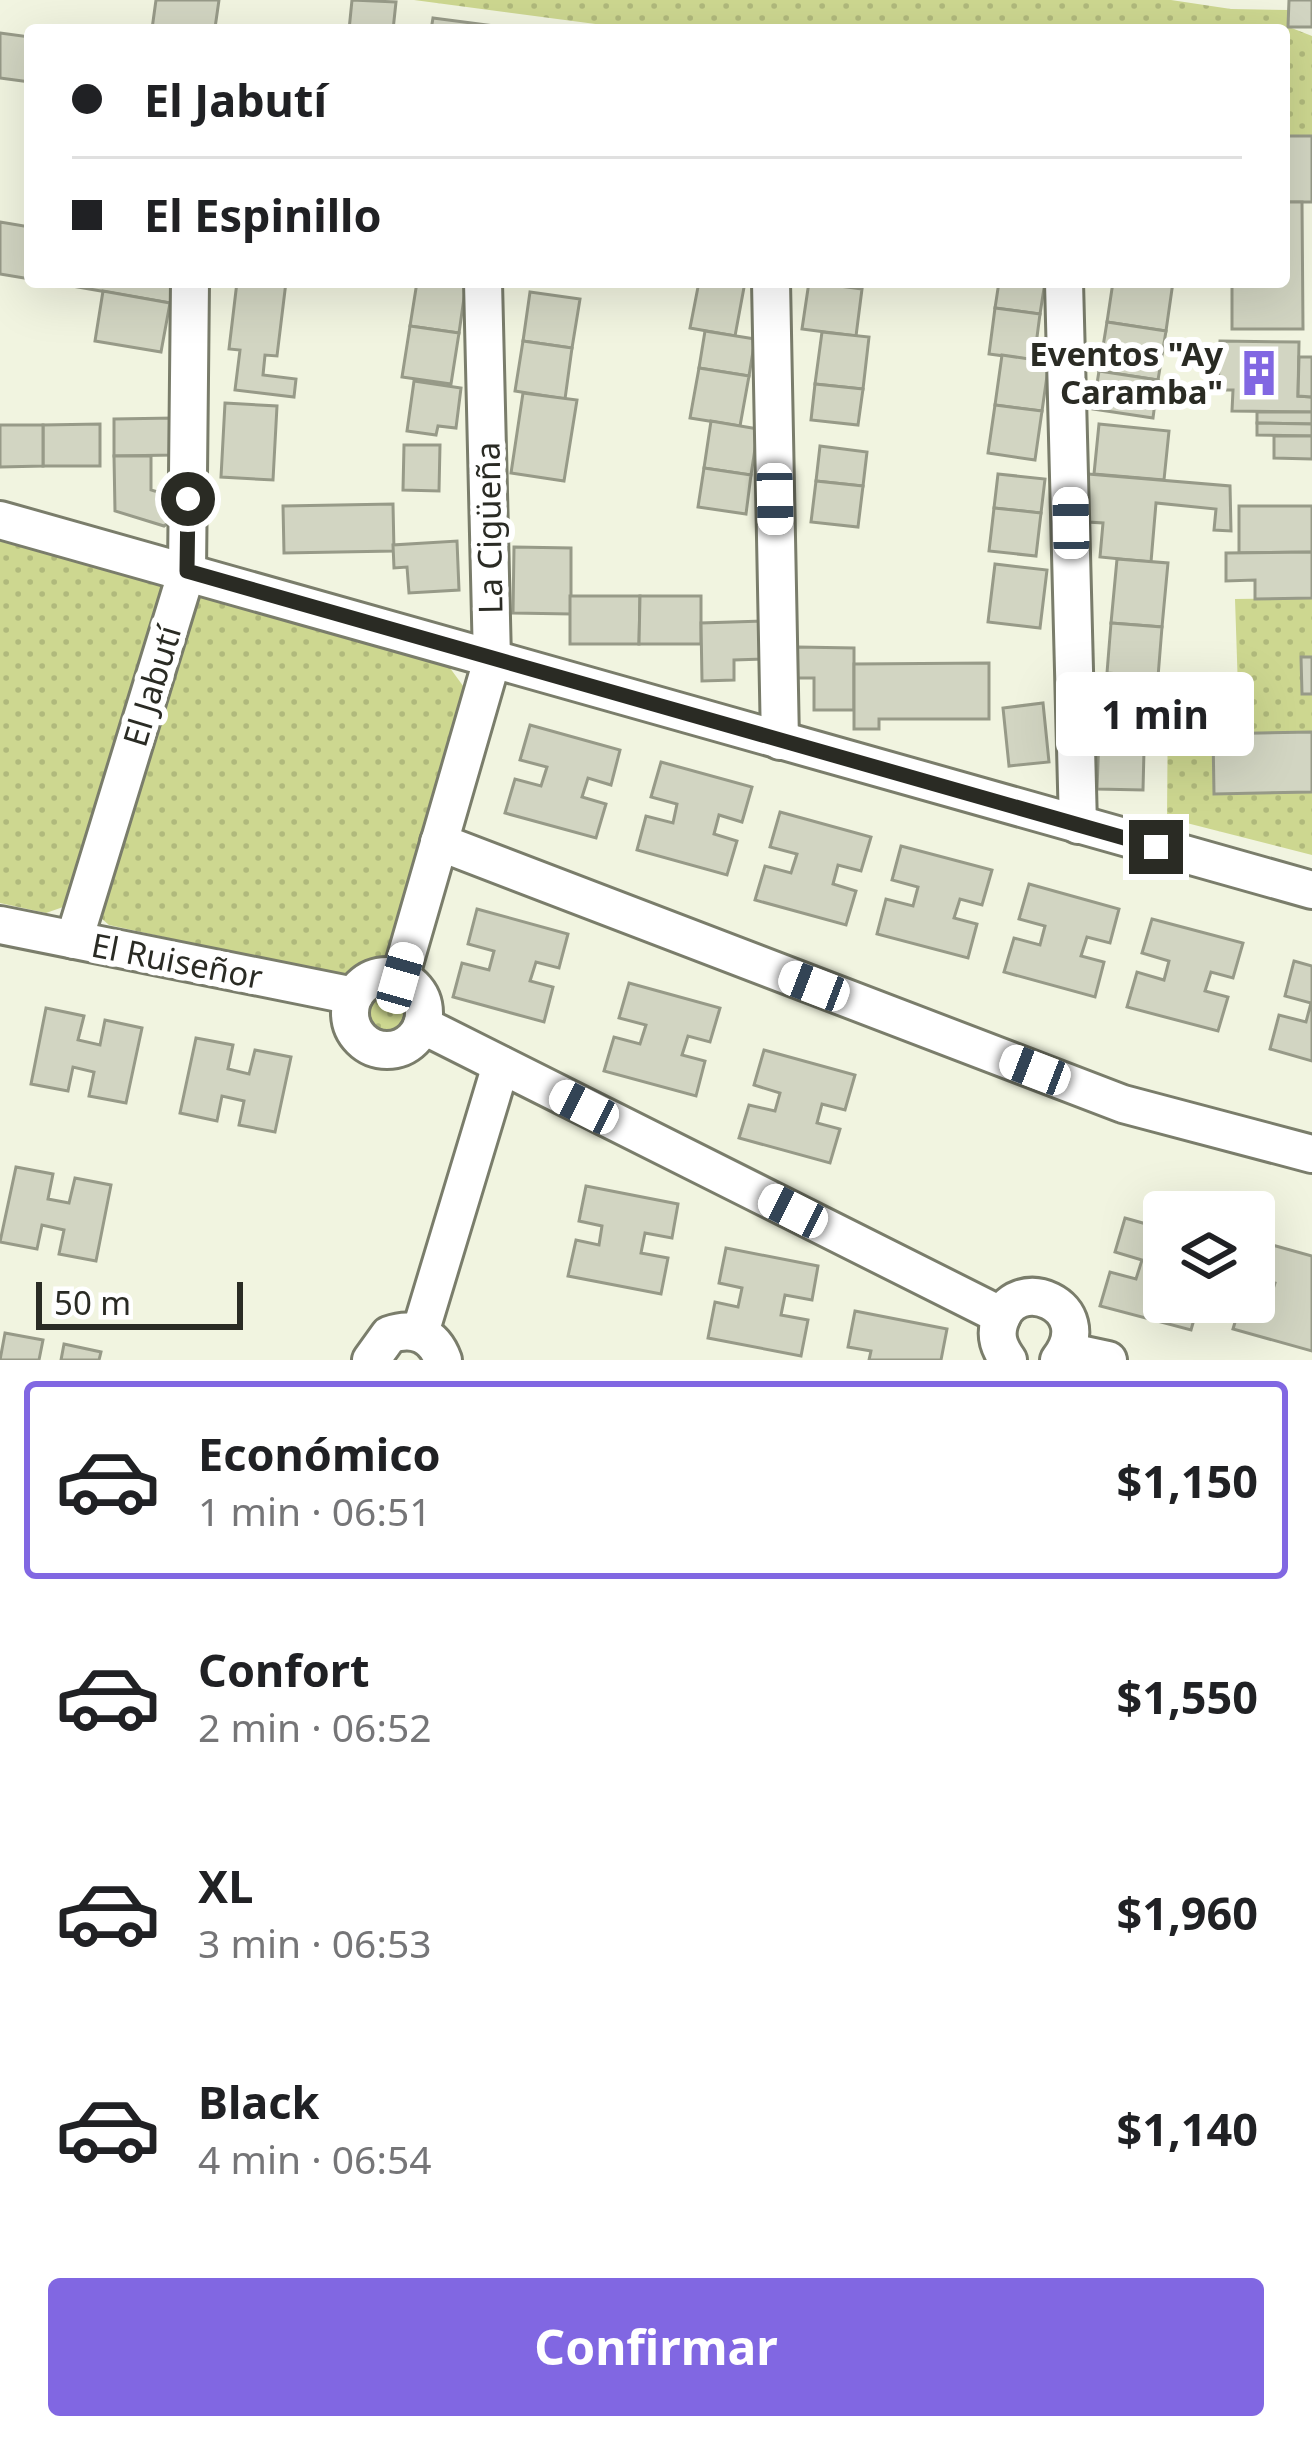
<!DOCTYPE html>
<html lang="es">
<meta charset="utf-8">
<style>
body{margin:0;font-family:"Noto Sans",sans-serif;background:#f2f2f2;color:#202124;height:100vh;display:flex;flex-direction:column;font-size:45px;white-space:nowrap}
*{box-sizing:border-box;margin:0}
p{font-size:39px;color:#757577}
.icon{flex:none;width:66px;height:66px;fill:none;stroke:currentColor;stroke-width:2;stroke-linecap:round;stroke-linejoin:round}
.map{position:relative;height:1360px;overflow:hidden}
.side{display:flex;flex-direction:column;background:#fff;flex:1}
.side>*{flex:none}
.hud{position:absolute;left:24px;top:24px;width:1266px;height:264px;border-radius:12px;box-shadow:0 12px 48px #0002;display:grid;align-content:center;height:264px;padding:0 48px;background:#fff}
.controls{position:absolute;left:1143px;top:1191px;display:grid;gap:24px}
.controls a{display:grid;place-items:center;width:132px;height:132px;border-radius:12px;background:#fff;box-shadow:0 12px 48px #0002;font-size:60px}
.scale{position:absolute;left:36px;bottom:30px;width:207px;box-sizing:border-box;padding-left:12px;border:6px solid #2a2b24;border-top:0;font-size:33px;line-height:42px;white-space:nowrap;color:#2a2b24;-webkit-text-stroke:9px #fff;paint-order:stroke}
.end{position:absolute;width:54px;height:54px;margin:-27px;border:15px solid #2a2b24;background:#fff;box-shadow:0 0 0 6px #fff}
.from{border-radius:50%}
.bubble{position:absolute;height:84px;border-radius:12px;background:#fff;box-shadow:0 12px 48px #0002;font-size:39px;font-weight:700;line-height:84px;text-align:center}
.car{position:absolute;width:36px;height:72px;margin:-36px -18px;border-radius:15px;box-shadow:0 0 9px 3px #0007;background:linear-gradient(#fff 24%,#345 0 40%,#fff 0 76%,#345 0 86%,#fff 0)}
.hud b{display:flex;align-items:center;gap:42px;height:114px;font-size:45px}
.hud b+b{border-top:3px solid #e0e0e0}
.hud i{width:30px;height:30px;background:#202124}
ul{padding:21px 0 0;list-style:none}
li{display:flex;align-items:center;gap:36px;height:198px;margin:0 24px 18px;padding:0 24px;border:6px solid transparent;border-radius:12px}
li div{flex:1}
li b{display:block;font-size:45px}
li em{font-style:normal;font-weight:700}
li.active{border-color:#8167e2}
li>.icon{width:108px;height:108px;stroke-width:1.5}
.cta{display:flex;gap:24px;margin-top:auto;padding:24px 48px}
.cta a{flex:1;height:138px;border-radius:12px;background:#8167e2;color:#fff;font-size:48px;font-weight:700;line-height:138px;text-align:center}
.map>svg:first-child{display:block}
.grass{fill:url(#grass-dots)}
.building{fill:#d2d5c2;stroke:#979a88;stroke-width:3}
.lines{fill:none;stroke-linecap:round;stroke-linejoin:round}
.minor-casing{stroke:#7a7d6b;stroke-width:42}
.minor{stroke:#fff;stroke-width:36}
.route{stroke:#2a2b24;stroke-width:15}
.labels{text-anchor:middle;stroke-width:12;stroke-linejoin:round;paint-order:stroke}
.poi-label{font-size:33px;font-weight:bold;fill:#2a2b24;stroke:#fff;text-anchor:end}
.street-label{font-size:33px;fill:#2a2b24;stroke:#fff}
</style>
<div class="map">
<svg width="1312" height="1360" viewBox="0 0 1312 1360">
<defs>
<pattern id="grass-dots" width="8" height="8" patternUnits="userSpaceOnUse" patternTransform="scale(3)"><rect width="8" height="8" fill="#cdd790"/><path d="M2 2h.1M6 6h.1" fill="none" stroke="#b0b97c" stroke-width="1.8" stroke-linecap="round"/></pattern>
</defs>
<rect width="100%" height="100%" fill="#f1f4e0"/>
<!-- grass -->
<g class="grass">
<polygon points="414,0 1171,0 1231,9 1289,10 1289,27 1312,36 1312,136 1284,136 1284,30 641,30"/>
<polygon points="0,535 160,579 166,589 66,906 46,913 0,903"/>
<polygon points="210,592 450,668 466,690 386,963 366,968 350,978 109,925 101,918 196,599"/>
<polygon points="1312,598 1312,855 1167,818 1168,693 1238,689 1235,599"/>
<circle cx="387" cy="1012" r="29"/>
</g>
<!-- building -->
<g class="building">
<polygon points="156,0 219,0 215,28 152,29"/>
<polygon points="352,0 396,2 393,30 349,30"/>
<polygon points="1289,0 1312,0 1312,27 1288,27"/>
<polygon points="433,18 518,29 518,30 431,30"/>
<polygon points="0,33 30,37 30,82 0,78"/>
<rect x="1284" y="136" width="28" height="66"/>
<polygon points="1284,202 1302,202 1303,329 1232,329 1232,282 1284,282"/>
<polygon points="0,222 30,227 30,279 0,274"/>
<polygon points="49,282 174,282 170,303"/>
<polygon points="237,282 286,282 277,356 265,355 263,375 296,379 294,397 235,390 240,350 229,349"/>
<polygon points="417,282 466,284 459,333 410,326"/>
<polygon points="699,282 745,282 735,336 690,328"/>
<polygon points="809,282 862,289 856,336 802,329"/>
<polygon points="999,282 1045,282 1040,314 995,308"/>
<polygon points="1113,282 1173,282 1166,331 1107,322"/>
<polygon points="103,291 170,303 161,352 95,341"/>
<polygon points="530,292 580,299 572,348 523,341"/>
<polygon points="995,308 1040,314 1034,360 989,354"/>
<polygon points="1107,322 1166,331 1158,380 1099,371"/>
<polygon points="410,326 459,333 451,384 402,377"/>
<polygon points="705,331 755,339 749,376 699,368"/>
<polygon points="822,332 869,337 863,389 815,384"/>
<polygon points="523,341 572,348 565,399 515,391"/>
<polygon points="1220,341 1299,342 1298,396 1312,397 1312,412 1232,411 1233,390 1218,390"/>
<polygon points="1002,355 1049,362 1042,411 995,405"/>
<polygon points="1299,357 1312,357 1312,397 1298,396"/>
<polygon points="699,368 749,376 740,426 690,418"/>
<polygon points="1099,371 1158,380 1153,418 1093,409"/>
<polygon points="414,381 461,388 456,428 438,426 436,435 407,431"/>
<polygon points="815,384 863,389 858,425 811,420"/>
<polygon points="523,393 577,400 564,481 511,473"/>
<polygon points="225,403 277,406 273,480 221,477"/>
<polygon points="995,405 1042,411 1035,460 988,453"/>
<polygon points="1257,412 1312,412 1312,424 1257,423"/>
<polygon points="174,418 174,455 114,456 114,419"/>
<polygon points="711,421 758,429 751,475 704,468"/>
<polygon points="1257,423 1312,424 1312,436 1257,435"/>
<polygon points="100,424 100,466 43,466 43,425"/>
<polygon points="1099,424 1169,431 1164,480 1094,474"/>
<polygon points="0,425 43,425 43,466 0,467"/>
<polygon points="1274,436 1312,436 1312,459 1274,458"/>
<polygon points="404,445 440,445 439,491 403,490"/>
<polygon points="820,446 867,452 863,486 816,481"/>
<polygon points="114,456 151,456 151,490 174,497 175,518 164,526 115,511"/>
<polygon points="704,468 751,475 746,514 698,507"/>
<polygon points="998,474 1045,479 1041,513 994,508"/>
<polygon points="1088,474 1230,486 1231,531 1214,530 1216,509 1156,503 1151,562 1100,557 1103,523 1088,522"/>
<polygon points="816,481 863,486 858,527 811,522"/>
<polygon points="393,504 394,551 284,553 283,506"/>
<polygon points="1239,506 1312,506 1312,552 1239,553"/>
<polygon points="994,508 1041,513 1036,556 989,551"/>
<polygon points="457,541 459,590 409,593 407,567 394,568 393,545"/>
<polygon points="514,547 571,548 571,614 513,613"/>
<polygon points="1312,552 1312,598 1255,599 1255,580 1226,581 1226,553"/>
<polygon points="1117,559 1168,563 1162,627 1111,623"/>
<polygon points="995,564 1047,570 1040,628 988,622"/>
<polygon points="570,596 640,596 639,644 570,644"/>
<polygon points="640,596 701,596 701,644 639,644"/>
<polygon points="764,621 765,659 734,660 734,680 702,681 701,623"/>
<polygon points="1111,623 1162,627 1158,677 1107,673"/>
<polygon points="797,647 854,648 854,710 814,710 814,678 797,678"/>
<polygon points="1301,657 1312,657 1312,694 1302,694"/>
<polygon points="989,663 989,719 879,719 879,729 854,729 854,664"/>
<polygon points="1043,703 1049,762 1009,766 1003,708"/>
<polygon points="1100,709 1145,710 1143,790 1097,789"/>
<polygon points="530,725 620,750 611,785 588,778 582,797 606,804 596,838 505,813 515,779 541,786 547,767 520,760"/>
<polygon points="1312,732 1312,792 1214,794 1213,734"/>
<polygon points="661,762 752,787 742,822 719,815 714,834 737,841 727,875 637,850 646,816 673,823 677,804 651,797"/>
<polygon points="780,812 871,837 861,871 838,865 833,884 856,891 846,925 755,900 765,866 791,873 797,854 770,847"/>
<polygon points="901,846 992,870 982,905 960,899 954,918 977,924 968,958 877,934 886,899 913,906 918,887 892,880"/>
<polygon points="1029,884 1119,909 1110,943 1087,937 1081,956 1104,962 1095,997 1004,972 1014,938 1040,945 1045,926 1019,919"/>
<polygon points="477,909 568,934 559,968 536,962 530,981 553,987 544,1022 453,997 462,963 489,970 494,951 468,944"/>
<polygon points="1152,919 1243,943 1233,978 1211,972 1205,991 1228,997 1218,1031 1127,1007 1137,972 1164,980 1169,961 1142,953"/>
<polygon points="1294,961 1312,966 1312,1061 1270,1049 1279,1015 1306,1022 1311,1003 1285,996"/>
<polygon points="629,983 720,1008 710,1042 688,1036 682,1055 705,1061 696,1096 604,1071 614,1037 640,1044 646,1025 619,1018"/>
<polygon points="46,1008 84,1016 78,1040 100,1045 105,1020 142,1028 126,1103 89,1096 94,1072 73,1067 68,1091 31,1084"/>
<polygon points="196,1038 233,1045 228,1069 249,1074 255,1050 291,1057 275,1132 239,1125 244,1101 222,1096 217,1121 180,1113"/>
<polygon points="764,1050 855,1075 845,1110 822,1104 817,1123 840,1129 830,1163 739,1138 749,1105 775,1111 780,1093 754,1085"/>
<polygon points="16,1167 53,1174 48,1199 69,1203 75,1178 111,1185 96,1261 59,1254 64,1230 42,1225 37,1249 0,1242"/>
<polygon points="586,1186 678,1204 672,1238 645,1233 641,1253 668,1258 661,1294 568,1276 576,1240 599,1245 602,1226 579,1221"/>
<polygon points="1125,1218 1164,1229 1164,1302 1199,1302 1191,1330 1100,1306 1110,1272 1136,1279 1142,1260 1115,1252"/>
<polygon points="1258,1241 1312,1256 1312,1351 1233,1329 1241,1302 1254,1302 1254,1298 1269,1302 1275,1283 1254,1277"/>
<polygon points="726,1248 818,1266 812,1300 785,1295 781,1315 808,1320 801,1356 708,1338 715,1302 738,1307 742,1288 719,1283"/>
<polygon points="855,1311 947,1329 941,1360 869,1360 871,1351 848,1347"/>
<polygon points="5,1333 43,1340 39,1360 0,1360"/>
<polygon points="64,1344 101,1352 99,1360 61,1360"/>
</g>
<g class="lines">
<defs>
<g id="minor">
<polyline points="771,282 780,741"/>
<polyline points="1064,282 1078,825"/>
<polyline points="0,520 1312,890"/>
<polyline points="439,842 1123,1104 1312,1154"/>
<polyline points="0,925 354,996"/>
<polyline points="74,940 187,571 190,282"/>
<circle cx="387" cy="1013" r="37"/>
<polyline points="400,978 492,660 483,282"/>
<polyline points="422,1025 1002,1316"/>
<polyline points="420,1333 501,1065"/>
<polyline points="1066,1351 1108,1360"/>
<path d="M371 1360 389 1335C414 1326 434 1335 443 1360"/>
<path d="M1008 1360C1000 1349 995 1338 999 1324 1013 1269 1101 1306 1059 1360"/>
</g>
</defs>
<!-- minor casing -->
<use href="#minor" class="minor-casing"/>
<!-- minor -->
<use href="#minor" class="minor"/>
</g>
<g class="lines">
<!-- route -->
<polyline class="route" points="188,499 187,571 1156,847"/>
</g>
<!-- icons -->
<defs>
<symbol id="building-bare" viewBox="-9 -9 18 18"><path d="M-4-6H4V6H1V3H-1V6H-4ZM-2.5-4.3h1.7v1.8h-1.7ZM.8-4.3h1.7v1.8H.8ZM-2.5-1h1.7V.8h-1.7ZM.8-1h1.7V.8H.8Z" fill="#8167e2" stroke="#fff" stroke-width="2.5" paint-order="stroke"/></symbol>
</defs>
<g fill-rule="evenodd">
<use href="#building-bare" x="1226" y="340" width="66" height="66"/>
</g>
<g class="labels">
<!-- poi labels -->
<g class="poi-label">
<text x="1223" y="366">Eventos "Ay<tspan x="1223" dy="38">Caramba"</tspan></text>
</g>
<!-- street labels -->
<g class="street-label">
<text transform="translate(489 528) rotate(-91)" y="12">La Cigüeña</text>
<text transform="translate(152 686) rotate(-73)" y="12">El Jabutí</text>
<text transform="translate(177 961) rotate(11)" y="12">El Ruiseñor</text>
</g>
</g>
</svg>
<div class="controls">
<a><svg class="icon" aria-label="layers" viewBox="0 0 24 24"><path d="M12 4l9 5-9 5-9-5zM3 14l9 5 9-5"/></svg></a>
</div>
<div class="scale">50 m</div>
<i class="end from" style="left:188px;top:499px"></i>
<i class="end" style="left:1156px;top:847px"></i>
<div class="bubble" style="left:1056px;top:672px;width:198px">1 min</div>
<i class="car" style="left:775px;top:499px;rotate:179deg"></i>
<i class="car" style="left:1071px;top:523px;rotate:359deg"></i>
<i class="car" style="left:400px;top:978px;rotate:16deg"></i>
<i class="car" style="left:814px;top:986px;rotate:291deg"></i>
<i class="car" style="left:1035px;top:1070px;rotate:291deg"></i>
<i class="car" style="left:584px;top:1107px;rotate:297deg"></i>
<i class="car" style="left:793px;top:1211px;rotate:297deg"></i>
<div class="hud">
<b><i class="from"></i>El Jabutí</b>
<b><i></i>El Espinillo</b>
</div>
</div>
<section class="side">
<ul>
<li class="active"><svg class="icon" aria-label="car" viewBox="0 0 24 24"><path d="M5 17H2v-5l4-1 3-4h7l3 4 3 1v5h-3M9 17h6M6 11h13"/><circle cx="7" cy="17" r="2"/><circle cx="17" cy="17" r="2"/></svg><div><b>Económico</b><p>1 min · 06:51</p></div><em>$1,150</em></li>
<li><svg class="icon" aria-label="car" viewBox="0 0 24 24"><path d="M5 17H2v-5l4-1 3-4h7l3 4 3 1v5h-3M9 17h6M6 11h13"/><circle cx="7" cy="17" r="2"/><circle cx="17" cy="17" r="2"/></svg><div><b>Confort</b><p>2 min · 06:52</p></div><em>$1,550</em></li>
<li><svg class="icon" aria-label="car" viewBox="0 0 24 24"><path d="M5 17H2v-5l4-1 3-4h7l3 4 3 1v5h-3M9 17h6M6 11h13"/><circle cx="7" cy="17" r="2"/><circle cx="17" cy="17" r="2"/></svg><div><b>XL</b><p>3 min · 06:53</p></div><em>$1,960</em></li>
<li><svg class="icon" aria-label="car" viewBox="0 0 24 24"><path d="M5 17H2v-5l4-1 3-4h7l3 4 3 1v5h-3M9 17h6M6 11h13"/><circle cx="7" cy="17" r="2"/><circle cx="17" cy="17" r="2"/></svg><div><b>Black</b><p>4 min · 06:54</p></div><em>$1,140</em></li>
</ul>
<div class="cta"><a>Confirmar</a></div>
</section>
